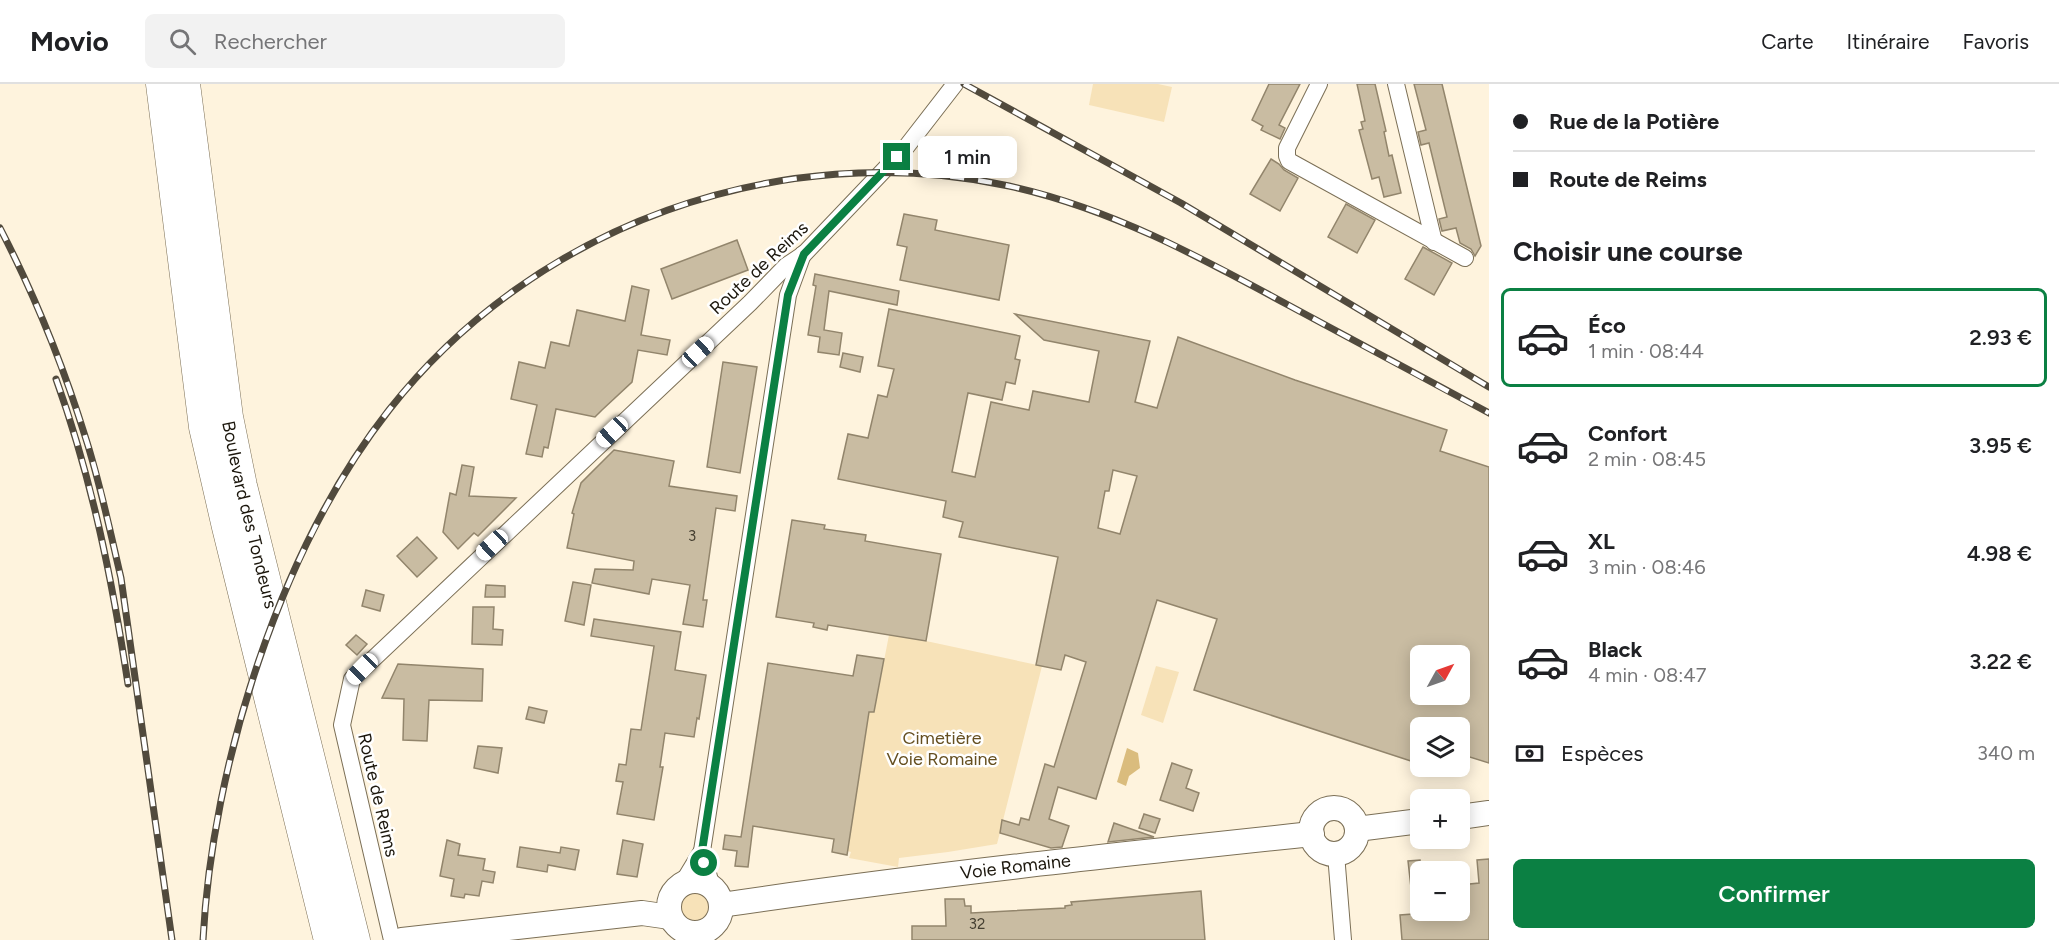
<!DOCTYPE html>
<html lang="fr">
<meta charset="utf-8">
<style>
body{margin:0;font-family:Figtree,sans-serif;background:#f2f2f2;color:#202124;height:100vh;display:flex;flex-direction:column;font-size:22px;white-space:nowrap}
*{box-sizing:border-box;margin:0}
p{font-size:20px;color:#757577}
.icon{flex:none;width:33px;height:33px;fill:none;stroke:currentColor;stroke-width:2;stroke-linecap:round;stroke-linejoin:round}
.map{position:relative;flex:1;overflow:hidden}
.side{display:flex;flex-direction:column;background:#fff;width:570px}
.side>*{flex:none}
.banner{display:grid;align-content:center;height:132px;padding:0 24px;background:#fff}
.needle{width:39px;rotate:50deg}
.fabs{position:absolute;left:1410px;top:561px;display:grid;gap:12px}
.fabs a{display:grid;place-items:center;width:60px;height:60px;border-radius:9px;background:#fff;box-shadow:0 3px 15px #0003;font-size:30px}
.end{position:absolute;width:27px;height:27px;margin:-14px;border:8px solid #0b8043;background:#fff;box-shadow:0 0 0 3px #fff}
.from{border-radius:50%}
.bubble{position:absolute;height:42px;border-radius:9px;background:#fff;box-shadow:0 3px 15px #0003;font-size:20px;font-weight:600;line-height:42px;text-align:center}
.car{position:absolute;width:18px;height:36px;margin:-18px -9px;border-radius:8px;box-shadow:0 0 4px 2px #0007;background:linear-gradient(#fff 24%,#345 0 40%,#fff 0 76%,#345 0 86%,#fff 0)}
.banner b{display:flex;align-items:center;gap:21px;height:57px;font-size:22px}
.banner b+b{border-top:2px solid #e0e0e0}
.banner i{width:15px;height:15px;background:#202124}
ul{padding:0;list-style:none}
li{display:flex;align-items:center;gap:18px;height:99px;margin:0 12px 9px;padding:0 12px;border:3px solid transparent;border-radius:9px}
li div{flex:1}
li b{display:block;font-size:22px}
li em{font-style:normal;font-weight:600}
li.active{border-color:#0b8043}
li>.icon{width:54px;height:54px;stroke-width:1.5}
h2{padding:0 24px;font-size:27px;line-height:72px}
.pay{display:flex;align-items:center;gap:15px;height:66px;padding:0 24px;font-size:22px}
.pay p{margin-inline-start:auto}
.cta{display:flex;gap:12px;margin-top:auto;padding:12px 24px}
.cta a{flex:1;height:69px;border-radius:9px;background:#0b8043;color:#fff;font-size:24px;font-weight:600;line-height:69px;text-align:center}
header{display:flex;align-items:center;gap:36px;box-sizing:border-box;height:84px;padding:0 30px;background:#fff;border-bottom:2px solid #e0e0e0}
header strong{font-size:28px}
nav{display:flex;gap:33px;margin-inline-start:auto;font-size:21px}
.search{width:420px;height:54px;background:#f2f2f2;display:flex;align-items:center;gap:15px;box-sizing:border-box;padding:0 21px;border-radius:9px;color:#757577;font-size:22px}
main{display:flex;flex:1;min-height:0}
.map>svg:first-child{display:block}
.green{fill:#f7e2b8}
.water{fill:#dabc7d}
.building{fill:#c9bca2;stroke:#92856c;stroke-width:1.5;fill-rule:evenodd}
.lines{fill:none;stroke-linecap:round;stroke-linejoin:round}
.street-casing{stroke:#7b6f56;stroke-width:18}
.secondary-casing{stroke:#7b6f56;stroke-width:26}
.highway-casing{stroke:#7b6f56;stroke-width:33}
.street{stroke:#fff;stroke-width:16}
.secondary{stroke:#fff;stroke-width:24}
.highway{stroke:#fff;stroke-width:32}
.rail-casing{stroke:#514a3d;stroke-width:7}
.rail{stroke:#fff;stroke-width:4.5;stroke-dasharray:14;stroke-linecap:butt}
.route{stroke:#0b8043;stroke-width:8}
.labels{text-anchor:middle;stroke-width:5;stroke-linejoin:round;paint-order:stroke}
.number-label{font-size:15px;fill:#464032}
.street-label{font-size:18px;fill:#1b160c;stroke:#fff}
.park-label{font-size:18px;fill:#654f20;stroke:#fff}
</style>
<header>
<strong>Movio</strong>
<div class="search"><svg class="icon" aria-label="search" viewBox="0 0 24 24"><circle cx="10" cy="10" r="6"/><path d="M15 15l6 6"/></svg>Rechercher</div>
<nav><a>Carte</a><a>Itinéraire</a><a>Favoris</a></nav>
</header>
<main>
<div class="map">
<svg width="1489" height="856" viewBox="0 0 1489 856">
<rect width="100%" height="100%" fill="#fef3dd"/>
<!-- green -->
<g class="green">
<polygon points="1093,0 1158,0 1172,3 1164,38 1089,21"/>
<polygon points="889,551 926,557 1042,582 997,760 948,768 899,774 898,783 849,774 851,768 847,767 869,628 874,628"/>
<polygon points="1156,582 1179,588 1163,639 1141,631"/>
<circle cx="696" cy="823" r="18"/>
</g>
<!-- water -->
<polygon class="water" points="1127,664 1138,669 1140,684 1129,692 1126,702 1117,698"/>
<!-- building -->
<g class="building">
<polygon points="1269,0 1300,0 1279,41 1285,44 1280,55 1261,46 1263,42 1252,36"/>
<polygon points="1357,0 1375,0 1386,47 1384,48 1389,72 1392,71 1401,109 1384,113 1379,93 1372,95 1359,46 1363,45 1361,38 1365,37"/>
<polygon points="1414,0 1442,0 1481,162 1475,172 1471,165 1460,159 1456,144 1442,147 1439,135 1447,133 1429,59 1421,61 1418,48 1426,46"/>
<polygon points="1271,75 1279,80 1284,86 1298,94 1280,127 1250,110"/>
<polygon points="1346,120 1375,136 1357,169 1328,153"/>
<polygon points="904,130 937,136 935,146 1009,161 999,216 900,196 907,163 897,161"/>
<polygon points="737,156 748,186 672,215 661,185"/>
<polygon points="1423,163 1452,179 1434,211 1405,195"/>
<polygon points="815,190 899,207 897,221 829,207 824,246 842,249 839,271 818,268 820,253 808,251 816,202 813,201"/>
<polygon points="632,202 649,206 641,251 670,256 667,271 638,266 632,298 602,326 595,333 556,325 548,364 544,363 542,373 526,370 537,321 511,315 519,278 545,284 551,258 569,262 577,226 625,237"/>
<path d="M889 225 1020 252 1015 275 1020 276 1015 300 1006 298 1002 316 968 309 952 388 975 393 991 318 1029 326 1033 307 1089 318 1099 267 1044 256 1015 230 1150 257 1135 318 1157 324 1178 253 1295 296 1447 346 1440 367 1489 383V679L1460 670V644H1420V680L1194 606 1217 535 1157 516 1096 715 1058 703 1049 735 1069 742 1062 763 1051 764 1000 749 1002 736 1019 741 1021 734 1029 736 1045 680 1054 683 1086 578 1065 571 1061 586 1036 581 1058 473 959 453 963 438 943 433 946 417 838 395 848 350 868 354 878 311 887 313 894 285 878 282ZM1113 386 1137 392 1120 450 1098 444 1105 407H1109ZM1420 572H1460V610H1420Z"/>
<polygon points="843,269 863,273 860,288 840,283"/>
<polygon points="723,278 757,283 740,389 707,383"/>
<polygon points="614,366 674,377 669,402 737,412 735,427 716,424 703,516 707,516 703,543 683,540 690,501 652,495 649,510 592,499 595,485 633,486 634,477 567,464 574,430 572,429 581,399"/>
<polygon points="462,381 474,383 469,412 516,414 478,452 474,449 458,465 443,448 450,409 456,411"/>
<polygon points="792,436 825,441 824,445 866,451 865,457 941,470 926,557 828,541 827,546 813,543 814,539 776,533"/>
<polygon points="417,453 437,474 417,493 397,472"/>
<polygon points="573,498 591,501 584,541 565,537"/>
<polygon points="486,501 505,502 505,513 485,513"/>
<polygon points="366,506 384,511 380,527 362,522"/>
<polygon points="473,523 494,523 493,545 503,546 502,561 472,560"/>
<polygon points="594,535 681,548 675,586 706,591 699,635 697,634 694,653 665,649 660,683 663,683 654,736 617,730 623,698 616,697 619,680 626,681 631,645 641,646 654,562 591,552"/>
<polygon points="356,551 367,560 357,571 346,561"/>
<polygon points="857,571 884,575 874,628 869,628 847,771 832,768 834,755 753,742 748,783 735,782 737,767 723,765 725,751 741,753 768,579 853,592"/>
<polygon points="398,580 483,585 482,617 429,616 427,657 403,656 404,615 382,614"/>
<polygon points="529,623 547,627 544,639 526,635"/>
<polygon points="478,662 502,664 498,689 474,684"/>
<polygon points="1172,679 1192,686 1186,704 1199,709 1193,727 1160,716"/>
<polygon points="1144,730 1160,735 1155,749 1139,744"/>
<polygon points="1114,739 1154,753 1108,758"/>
<polygon points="447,756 460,760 458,771 485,775 483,786 495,788 493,799 482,797 479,812 465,810 464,814 451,812 454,795 440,792"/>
<polygon points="623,756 643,760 637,793 617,790"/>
<polygon points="520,763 560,769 561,763 579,766 575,786 548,781 547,788 517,783"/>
<polygon points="1489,775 1489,856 1402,856 1400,831 1413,830 1413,826 1460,826 1460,801 1479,799 1477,776"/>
<polygon points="1420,776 1420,821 1413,821 1408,777"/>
<polygon points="1201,807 1205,856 912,856 912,842 946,842 945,815 964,815 965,822 971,822 971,829 1065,824 1065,822 1072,821 1071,818"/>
</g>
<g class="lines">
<defs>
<g id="street">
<polyline points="1319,0 1287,64 1287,72 1289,77 1465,174"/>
<polyline points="1396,0 1434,158"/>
<polyline points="1336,770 1343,856"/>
<polyline points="682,800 702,767"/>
<polyline points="712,804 702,767 788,211 803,170"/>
<polyline points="392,856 342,641 352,595 750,219 786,182 804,170 907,62 955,0"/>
</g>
<g id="secondary">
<circle cx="1334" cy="747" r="23"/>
<polyline points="1460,733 1489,729"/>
<polyline points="1357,745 1420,737"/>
<circle cx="695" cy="823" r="26"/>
<path id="s1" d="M721 821C917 792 1114 771 1312 750"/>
<polyline points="402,856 642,829 670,833"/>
</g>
<g id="highway">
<polyline points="162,0 205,343 228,443 330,856"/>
<path id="s2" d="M184 0 227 333 241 402 354 856"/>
</g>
</defs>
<!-- street casing -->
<use href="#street" class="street-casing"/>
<!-- secondary casing -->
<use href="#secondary" class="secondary-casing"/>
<!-- highway casing -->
<use href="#highway" class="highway-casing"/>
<!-- street -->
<use href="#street" class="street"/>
<!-- secondary -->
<use href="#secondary" class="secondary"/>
<!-- highway -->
<use href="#highway" class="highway"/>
<defs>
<g id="rail">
<polyline points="964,0 1181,119 1489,303"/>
<path d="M0 144C34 210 63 281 85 352 100 398 110 447 121 494L172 856"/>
<path d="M56 295C92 395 112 495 128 600"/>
<path d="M203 856C212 681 280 465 389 326 534 141 779 53 1009 102 1110 124 1200 173 1290 222 1357 258 1423 294 1489 329"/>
</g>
</defs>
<!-- rail casing -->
<use href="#rail" class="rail-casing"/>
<!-- rail -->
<use href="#rail" class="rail"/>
</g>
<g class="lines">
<!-- route -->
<polyline class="route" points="704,779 702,767 788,211 804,170 897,73"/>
</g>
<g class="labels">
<!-- number labels -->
<g class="number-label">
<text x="692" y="457">3</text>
<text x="977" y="845">32</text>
</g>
<!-- street labels -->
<g class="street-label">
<text transform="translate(759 184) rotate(-43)" y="6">Route de Reims</text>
<text dy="6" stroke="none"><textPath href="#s2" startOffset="436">Boulevard des Tondeurs</textPath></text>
<text transform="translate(378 711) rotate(77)" y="6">Route de Reims</text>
<text dy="6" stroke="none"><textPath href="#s1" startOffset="297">Voie Romaine</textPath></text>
</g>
<!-- park labels -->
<g class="park-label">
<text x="942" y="660">Cimetière<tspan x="942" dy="21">Voie Romaine</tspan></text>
</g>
</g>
</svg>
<div class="fabs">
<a><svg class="needle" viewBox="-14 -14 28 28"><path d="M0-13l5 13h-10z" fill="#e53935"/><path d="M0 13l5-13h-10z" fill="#757577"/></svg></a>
<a><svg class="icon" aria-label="layers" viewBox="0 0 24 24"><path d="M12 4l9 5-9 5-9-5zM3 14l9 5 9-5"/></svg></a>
<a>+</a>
<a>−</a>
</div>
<i class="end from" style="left:704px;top:779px"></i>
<i class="end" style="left:897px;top:73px"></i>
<div class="bubble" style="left:918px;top:52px;width:99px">1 min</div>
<i class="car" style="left:698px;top:268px;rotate:47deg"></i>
<i class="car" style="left:612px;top:348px;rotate:227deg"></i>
<i class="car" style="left:492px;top:461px;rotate:227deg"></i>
<i class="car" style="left:362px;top:585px;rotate:225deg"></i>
</div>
<section class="side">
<div class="banner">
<b><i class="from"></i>Rue de la Potière</b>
<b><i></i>Route de Reims</b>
</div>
<h2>Choisir une course</h2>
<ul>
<li class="active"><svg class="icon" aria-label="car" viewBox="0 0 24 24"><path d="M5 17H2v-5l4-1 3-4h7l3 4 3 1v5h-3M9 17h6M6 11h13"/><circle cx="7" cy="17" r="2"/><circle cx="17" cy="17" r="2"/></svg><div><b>Éco</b><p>1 min · 08:44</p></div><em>2.93 €</em></li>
<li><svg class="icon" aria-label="car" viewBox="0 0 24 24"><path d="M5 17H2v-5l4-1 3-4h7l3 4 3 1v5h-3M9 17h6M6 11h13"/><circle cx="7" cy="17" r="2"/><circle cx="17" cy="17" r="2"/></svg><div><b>Confort</b><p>2 min · 08:45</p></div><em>3.95 €</em></li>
<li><svg class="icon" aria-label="car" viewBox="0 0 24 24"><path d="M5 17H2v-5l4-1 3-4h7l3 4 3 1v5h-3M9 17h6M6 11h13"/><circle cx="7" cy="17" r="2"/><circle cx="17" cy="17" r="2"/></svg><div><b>XL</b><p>3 min · 08:46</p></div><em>4.98 €</em></li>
<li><svg class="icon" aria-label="car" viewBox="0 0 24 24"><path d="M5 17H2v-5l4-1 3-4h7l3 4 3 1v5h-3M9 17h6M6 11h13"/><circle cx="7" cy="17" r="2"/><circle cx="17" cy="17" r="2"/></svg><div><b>Black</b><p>4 min · 08:47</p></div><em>3.22 €</em></li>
</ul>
<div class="pay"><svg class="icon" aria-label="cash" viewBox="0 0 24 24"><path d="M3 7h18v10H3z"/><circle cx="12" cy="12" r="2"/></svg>Espèces<p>340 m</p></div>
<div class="cta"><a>Confirmer</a></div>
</section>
</main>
